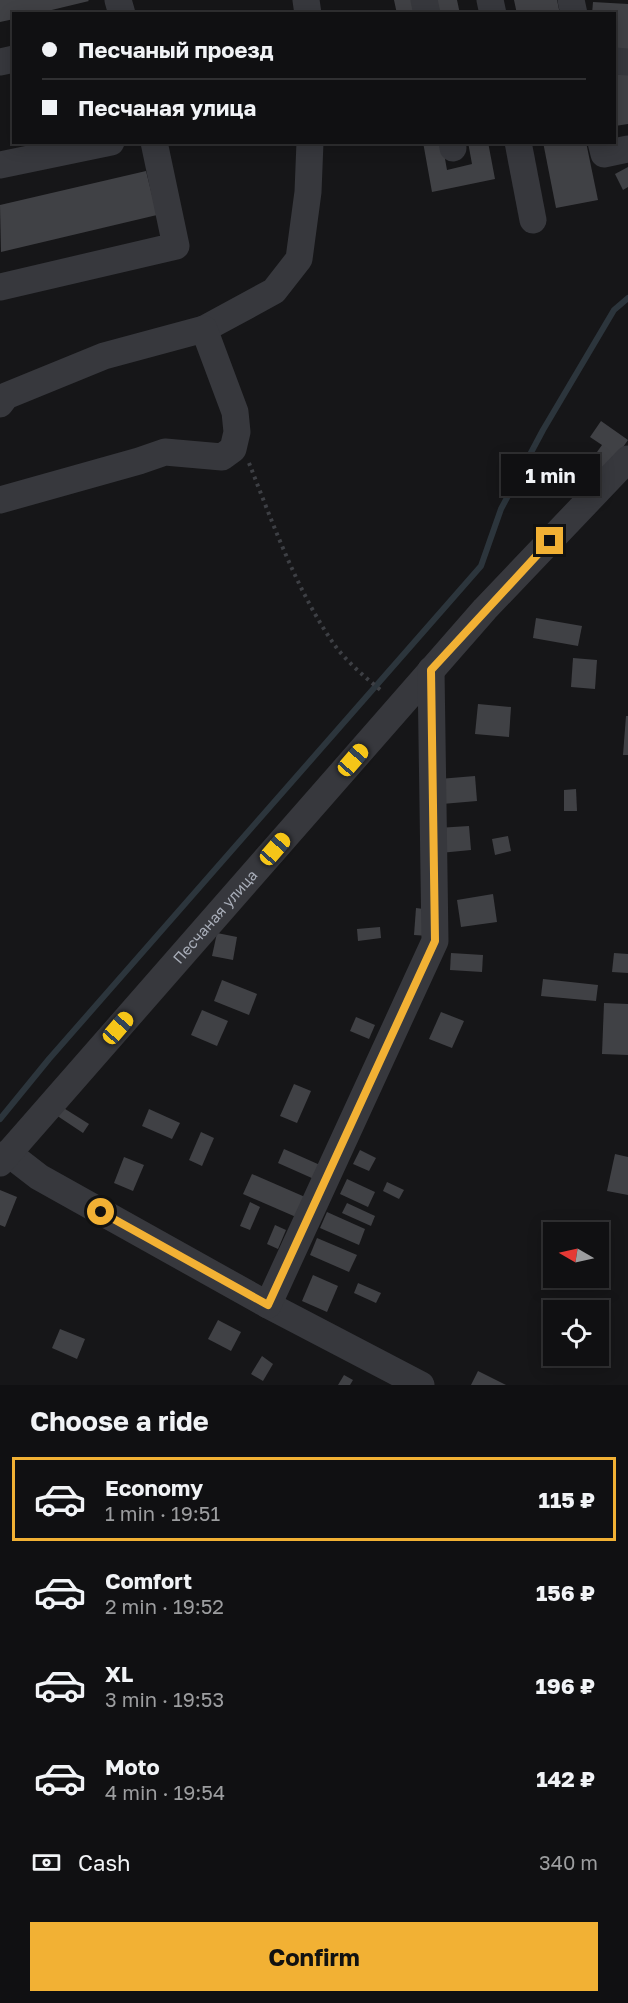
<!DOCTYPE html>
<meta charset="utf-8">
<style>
body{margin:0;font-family:"Golos Text",sans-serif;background:#19191b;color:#f1f3f6;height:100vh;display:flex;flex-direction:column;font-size:22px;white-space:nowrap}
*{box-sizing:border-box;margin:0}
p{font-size:20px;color:#9c9d9f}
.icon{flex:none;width:33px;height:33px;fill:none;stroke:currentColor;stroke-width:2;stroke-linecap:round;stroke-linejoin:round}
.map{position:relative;height:1385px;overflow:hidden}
.panel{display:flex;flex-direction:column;background:#101012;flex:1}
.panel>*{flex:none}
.guide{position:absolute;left:12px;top:12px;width:604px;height:132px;border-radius:0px;box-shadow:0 3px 15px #0003,0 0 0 2px #303032;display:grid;align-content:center;height:132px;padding:0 30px;background:#101012}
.needle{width:39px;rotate:279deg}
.fabs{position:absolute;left:543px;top:1222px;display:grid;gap:12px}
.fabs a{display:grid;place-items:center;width:66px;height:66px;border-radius:0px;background:#101012;box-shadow:0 3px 15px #0003,0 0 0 2px #303032;font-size:30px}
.end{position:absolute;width:27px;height:27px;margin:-14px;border:8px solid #f2b134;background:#111;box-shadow:0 0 0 3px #111}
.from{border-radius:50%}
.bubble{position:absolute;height:42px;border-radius:0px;background:#101012;box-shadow:0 3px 15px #0003,0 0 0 2px #303032;font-size:20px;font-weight:700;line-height:42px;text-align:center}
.car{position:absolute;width:18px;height:36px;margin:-18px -9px;border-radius:8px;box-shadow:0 0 4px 2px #0007;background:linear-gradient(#f5c518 24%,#345 0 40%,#f5c518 0 76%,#345 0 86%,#f5c518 0)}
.guide b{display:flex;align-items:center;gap:21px;height:57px;font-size:22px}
.guide b+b{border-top:2px solid #303032}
.guide i{width:15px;height:15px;background:#f1f3f6}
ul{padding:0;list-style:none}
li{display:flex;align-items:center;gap:18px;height:84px;margin:0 12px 9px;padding:0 18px;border:3px solid transparent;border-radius:0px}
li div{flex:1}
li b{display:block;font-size:22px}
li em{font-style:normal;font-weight:700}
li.on{border-color:#f2b134}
li>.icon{width:54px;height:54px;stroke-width:1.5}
h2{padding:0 30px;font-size:27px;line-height:72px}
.pay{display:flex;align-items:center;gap:15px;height:66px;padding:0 30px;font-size:22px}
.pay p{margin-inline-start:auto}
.primary-button{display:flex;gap:12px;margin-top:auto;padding:12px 30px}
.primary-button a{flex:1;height:69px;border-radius:0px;background:#f2b134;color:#111;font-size:24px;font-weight:700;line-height:69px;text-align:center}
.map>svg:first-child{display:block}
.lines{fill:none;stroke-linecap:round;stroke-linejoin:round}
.stream{stroke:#2c353c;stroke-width:6}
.building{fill:#404145}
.path{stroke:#3d3f44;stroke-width:4;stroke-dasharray:3 4.5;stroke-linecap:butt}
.minor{stroke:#37383d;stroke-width:27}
.route{stroke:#f2b134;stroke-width:8}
.labels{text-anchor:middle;stroke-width:4.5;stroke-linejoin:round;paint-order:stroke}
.street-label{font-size:15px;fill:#a8adb8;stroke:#111113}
</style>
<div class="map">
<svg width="628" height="1385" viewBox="0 0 628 1385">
<rect width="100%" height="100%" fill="#161618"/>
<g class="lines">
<!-- stream -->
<polyline class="stream" points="0,1119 49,1059 481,566 501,509 543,430 614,310 628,298"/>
</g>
<!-- building -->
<g class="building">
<polygon points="0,0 88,0 89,1 35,14 14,14 14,19 0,22"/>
<polygon points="394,0 414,0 417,14 397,14"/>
<polygon points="437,0 457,0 460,14 440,14"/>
<polygon points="514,0 557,0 560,14 517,14"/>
<polygon points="593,2 628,4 628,53 615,52 615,14 592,14"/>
<polygon points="628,73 628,124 615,126 615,75"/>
<polygon points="423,142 442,142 447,170 472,164 468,142 488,142 495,179 432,192"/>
<polygon points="543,142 586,142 598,200 556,208"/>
<polygon points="628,167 628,187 623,190 615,174"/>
<polygon points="146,171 157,215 1,252 0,205"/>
<polygon points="601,421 628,440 602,477 587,466 602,445 590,437"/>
<polygon points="536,618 582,626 578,646 533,638"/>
<polygon points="573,658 597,660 595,689 571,687"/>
<polygon points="478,704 511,707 509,737 475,734"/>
<polygon points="626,716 628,716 628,755 623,755"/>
<polygon points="475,776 477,801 442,804 439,779"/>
<polygon points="576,789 577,811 564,811 564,790"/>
<polygon points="469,826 471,850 440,853 437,828"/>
<polygon points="508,836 511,851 495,855 492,839"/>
<polygon points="493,894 497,922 461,927 457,900"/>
<polygon points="416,908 431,910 429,936 414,935"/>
<polygon points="380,927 381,938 358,941 357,929"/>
<polygon points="217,933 237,937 233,960 212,956"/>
<polygon points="451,953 483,955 482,972 450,970"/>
<polygon points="614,953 628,954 628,973 612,972"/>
<polygon points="543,979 598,985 596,1001 541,996"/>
<polygon points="222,980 257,994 249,1015 214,1001"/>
<polygon points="604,1003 628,1004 628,1055 602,1054"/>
<polygon points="202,1010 228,1021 217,1046 191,1035"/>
<polygon points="441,1012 464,1021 452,1048 429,1039"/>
<polygon points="356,1017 375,1025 369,1039 350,1031"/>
<polygon points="294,1084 311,1091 297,1123 280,1116"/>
<polygon points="62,1107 89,1124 83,1133 56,1115"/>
<polygon points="149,1109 180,1123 172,1139 142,1126"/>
<polygon points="201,1132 214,1138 202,1166 189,1160"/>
<polygon points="284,1149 320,1165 314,1179 278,1163"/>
<polygon points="360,1150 376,1158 369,1171 353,1164"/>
<polygon points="615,1154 628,1157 628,1195 607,1191"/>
<polygon points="124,1157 144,1165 133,1191 114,1183"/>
<polygon points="252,1174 305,1197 296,1217 243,1194"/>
<polygon points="347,1179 375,1192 368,1207 340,1194"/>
<polygon points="387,1182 404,1190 399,1199 383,1191"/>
<polygon points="0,1190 17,1197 5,1227 0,1225"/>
<polygon points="250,1202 260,1207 250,1230 240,1226"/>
<polygon points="347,1203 375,1216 371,1226 342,1213"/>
<polygon points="327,1212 365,1229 359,1245 320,1228"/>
<polygon points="275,1225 286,1230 278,1249 267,1244"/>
<polygon points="317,1238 357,1255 349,1272 310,1255"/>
<polygon points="313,1275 338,1286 327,1312 302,1301"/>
<polygon points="358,1283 381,1293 376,1303 354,1293"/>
<polygon points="218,1320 241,1332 231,1351 208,1339"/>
<polygon points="60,1329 85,1339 77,1359 52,1348"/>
<polygon points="262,1356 273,1364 263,1381 251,1374"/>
<polygon points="478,1371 506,1385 471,1385"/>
<polygon points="344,1375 353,1380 350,1385 338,1385"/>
</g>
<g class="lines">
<!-- path -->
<path class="path" d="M249 463C273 524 298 594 336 647 349 664 366 678 383 692"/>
<!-- minor -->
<g class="minor">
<polyline points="118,0 122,14"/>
<polyline points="306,0 308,14"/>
<polyline points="424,0 427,14"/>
<polyline points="490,0 493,14"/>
<polyline points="571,0 574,14"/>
<polyline points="615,61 628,62"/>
<polyline points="0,62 14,59"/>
<polyline points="452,142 453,148"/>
<polyline points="518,142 533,220"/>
<polyline points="601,142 604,154 628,149"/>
<polyline points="0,165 111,142"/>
<polyline points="0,287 176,246 154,142"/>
<polyline points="204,329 274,291 299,259 308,192 310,142"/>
<polyline points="0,404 6,396 104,356 204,329 235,412 237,432 233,449 222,457 165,452 139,461 0,500"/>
<polyline points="8,1153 39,1177 268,1305 421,1385"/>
<path id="s1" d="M0 1163 485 609 628 459"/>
<polyline points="268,1305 435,941 431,670"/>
</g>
</g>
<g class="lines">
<!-- route -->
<polyline class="route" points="101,1212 268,1305 435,941 431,670 550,541"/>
</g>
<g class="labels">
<!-- street labels -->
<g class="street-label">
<text dy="5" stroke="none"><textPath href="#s1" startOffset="327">Песчаная улица</textPath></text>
</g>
</g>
</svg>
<div class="fabs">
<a><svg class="needle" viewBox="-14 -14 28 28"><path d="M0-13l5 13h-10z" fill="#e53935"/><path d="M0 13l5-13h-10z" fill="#9c9d9f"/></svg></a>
<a><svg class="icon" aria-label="locate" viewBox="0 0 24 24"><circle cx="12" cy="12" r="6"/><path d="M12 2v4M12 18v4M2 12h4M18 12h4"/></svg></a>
</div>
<i class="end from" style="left:101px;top:1212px"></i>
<i class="end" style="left:550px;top:541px"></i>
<div class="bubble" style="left:501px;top:454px;width:99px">1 min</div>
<i class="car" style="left:353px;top:760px;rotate:41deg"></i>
<i class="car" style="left:275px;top:849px;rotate:41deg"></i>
<i class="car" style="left:118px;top:1028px;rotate:41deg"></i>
<div class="guide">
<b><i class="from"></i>Песчаный проезд</b>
<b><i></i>Песчаная улица</b>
</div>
</div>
<section class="panel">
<h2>Choose a ride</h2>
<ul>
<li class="on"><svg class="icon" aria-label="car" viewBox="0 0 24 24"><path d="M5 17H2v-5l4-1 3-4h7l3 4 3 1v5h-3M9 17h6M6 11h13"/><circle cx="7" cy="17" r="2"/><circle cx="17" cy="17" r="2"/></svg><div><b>Economy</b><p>1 min · 19:51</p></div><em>115 ₽</em></li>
<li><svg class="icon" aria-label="car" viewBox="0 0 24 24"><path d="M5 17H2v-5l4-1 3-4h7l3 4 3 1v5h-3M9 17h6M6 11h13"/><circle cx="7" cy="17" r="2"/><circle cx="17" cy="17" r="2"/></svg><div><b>Comfort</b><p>2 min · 19:52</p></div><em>156 ₽</em></li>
<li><svg class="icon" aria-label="car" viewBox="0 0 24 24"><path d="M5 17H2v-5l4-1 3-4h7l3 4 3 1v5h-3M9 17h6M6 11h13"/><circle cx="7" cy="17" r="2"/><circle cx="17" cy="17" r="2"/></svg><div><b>XL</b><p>3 min · 19:53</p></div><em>196 ₽</em></li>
<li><svg class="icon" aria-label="car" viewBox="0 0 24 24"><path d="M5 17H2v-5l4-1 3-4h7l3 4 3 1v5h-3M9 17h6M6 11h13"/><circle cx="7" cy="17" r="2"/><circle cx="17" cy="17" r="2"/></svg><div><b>Moto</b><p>4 min · 19:54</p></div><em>142 ₽</em></li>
</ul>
<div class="pay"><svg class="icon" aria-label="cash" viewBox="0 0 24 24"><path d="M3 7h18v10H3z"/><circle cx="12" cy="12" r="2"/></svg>Cash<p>340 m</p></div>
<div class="primary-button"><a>Confirm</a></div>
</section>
